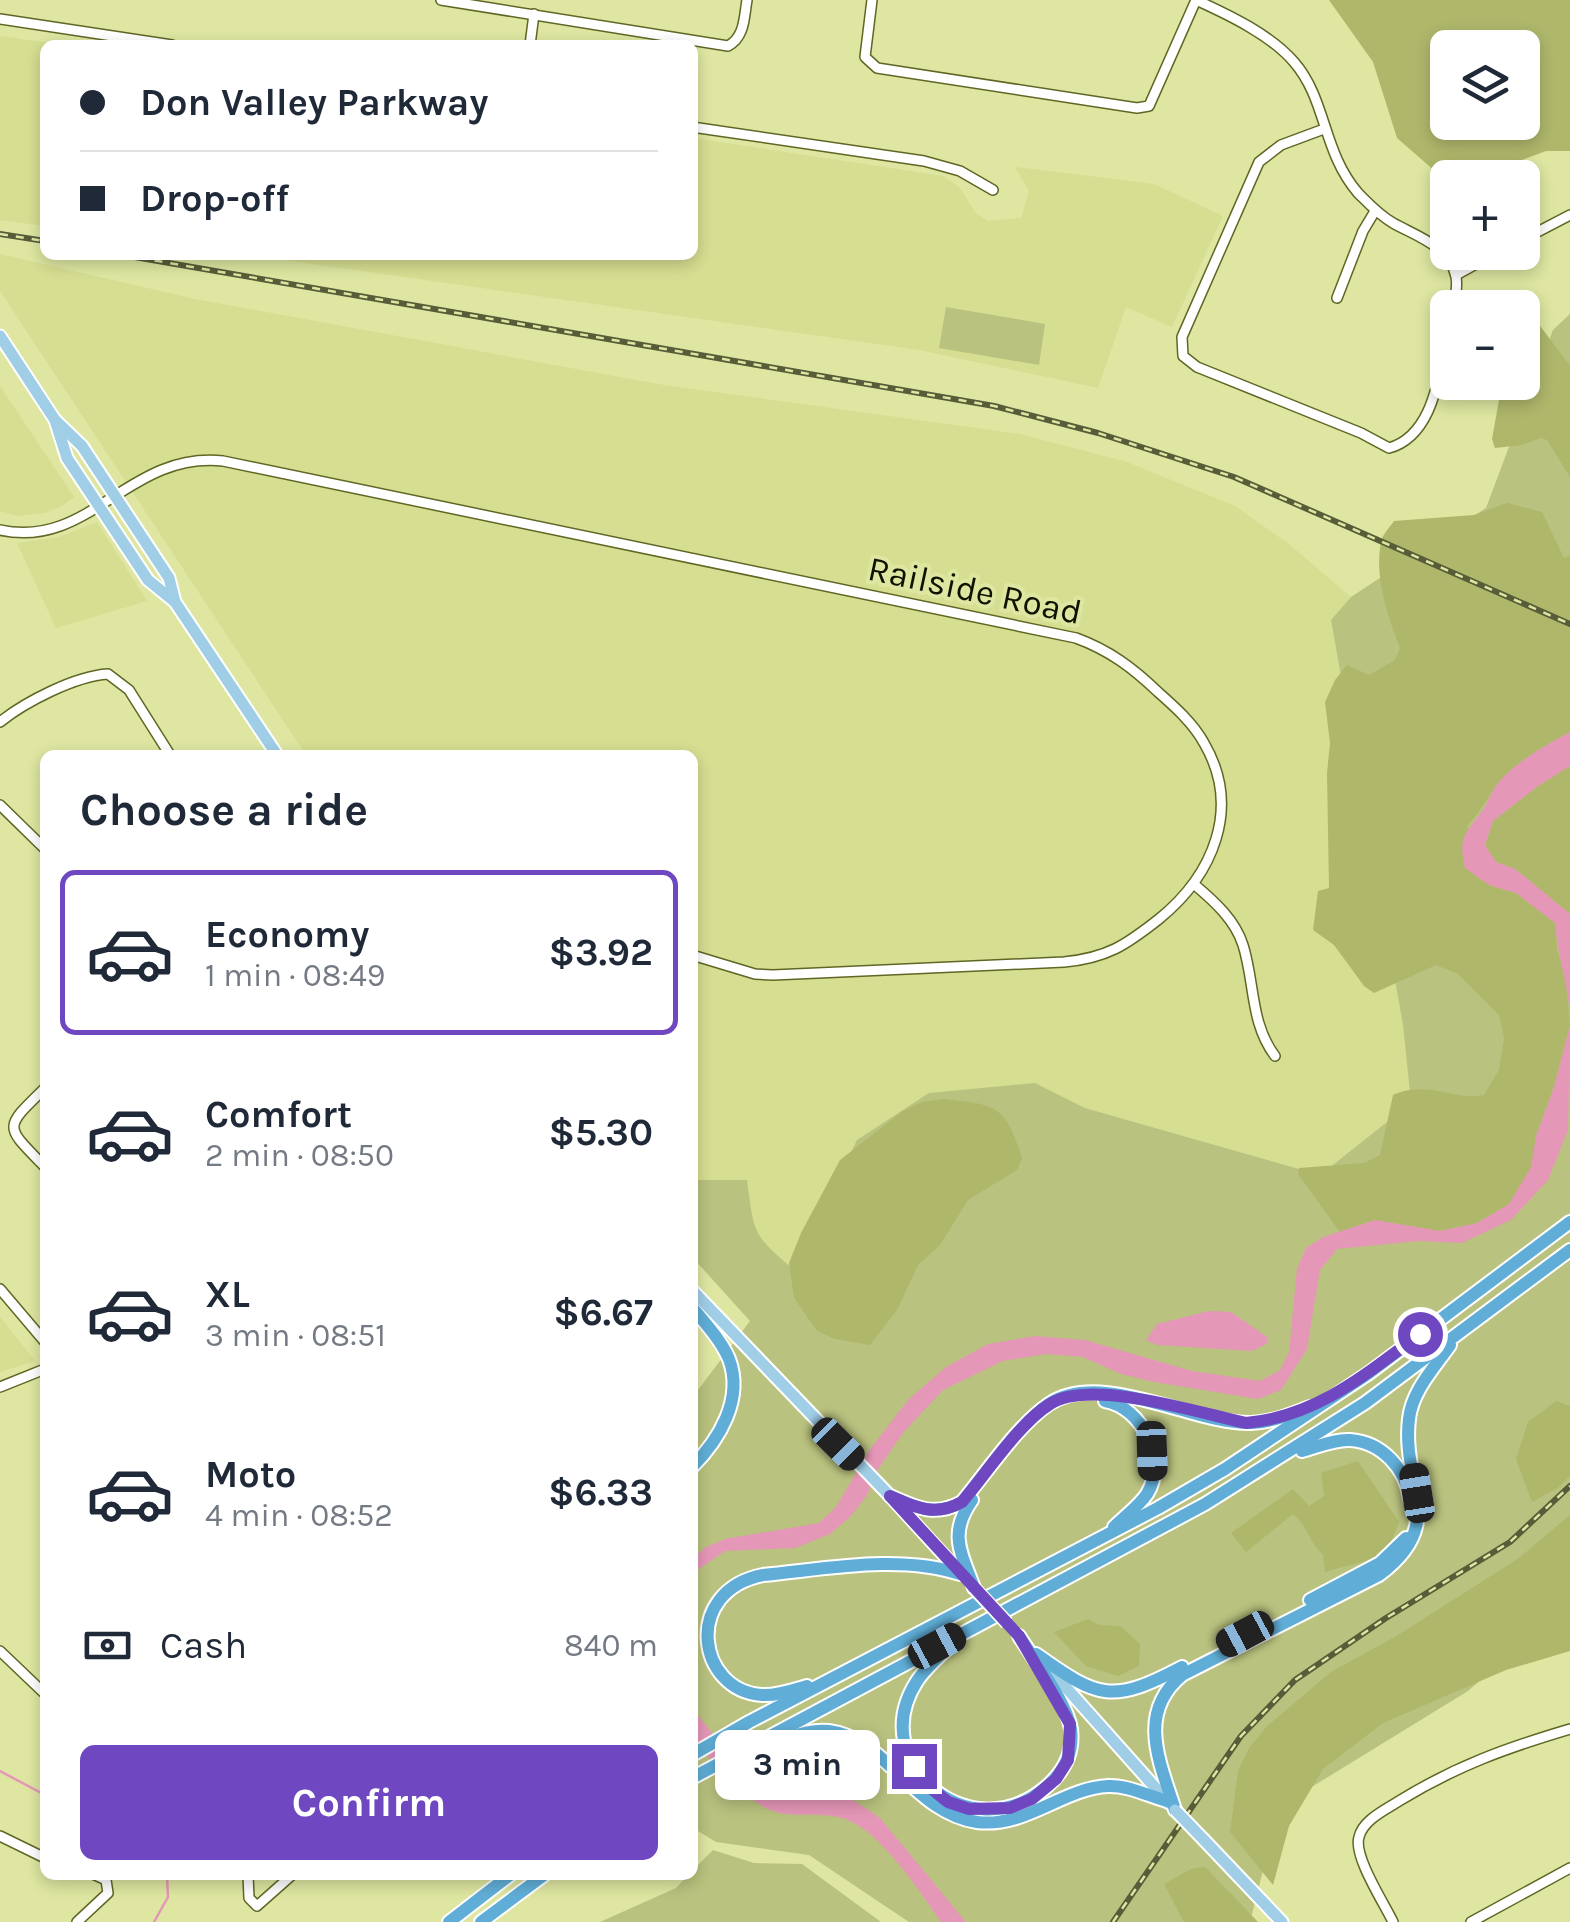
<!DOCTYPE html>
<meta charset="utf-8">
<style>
body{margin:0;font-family:Karla,sans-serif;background:#f2f2f3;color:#1f2937;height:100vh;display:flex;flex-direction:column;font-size:38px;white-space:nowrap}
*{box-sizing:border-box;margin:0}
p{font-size:32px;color:#747a83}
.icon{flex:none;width:55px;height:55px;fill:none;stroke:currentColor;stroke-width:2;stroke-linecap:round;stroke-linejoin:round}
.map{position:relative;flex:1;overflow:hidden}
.sheet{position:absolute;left:40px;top:750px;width:658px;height:1130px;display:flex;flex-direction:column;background:#fff;border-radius:15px;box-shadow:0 5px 15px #0003}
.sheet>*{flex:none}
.banner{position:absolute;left:40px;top:40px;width:658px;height:220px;border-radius:15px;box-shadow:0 5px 15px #0003;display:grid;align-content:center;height:220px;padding:0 40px;background:#fff}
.buttons{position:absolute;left:1430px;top:30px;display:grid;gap:20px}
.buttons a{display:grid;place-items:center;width:110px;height:110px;border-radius:15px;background:#fff;box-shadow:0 5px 15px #0003;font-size:50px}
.end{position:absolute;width:45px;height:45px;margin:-22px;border:12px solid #6f48c1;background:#fff;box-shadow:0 0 0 5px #fff}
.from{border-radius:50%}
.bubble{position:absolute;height:70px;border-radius:15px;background:#fff;box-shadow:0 5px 15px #0003;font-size:32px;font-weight:700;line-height:70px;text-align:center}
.car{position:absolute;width:30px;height:60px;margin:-30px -15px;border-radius:12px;box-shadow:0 0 8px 2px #0007;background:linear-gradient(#222 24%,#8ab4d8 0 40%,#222 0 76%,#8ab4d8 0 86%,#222 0)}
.banner b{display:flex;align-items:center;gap:35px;height:95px;font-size:38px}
.banner b+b{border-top:2px solid #e0e1e3}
.banner i{width:25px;height:25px;background:#1f2937}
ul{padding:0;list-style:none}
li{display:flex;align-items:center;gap:30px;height:165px;margin:0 20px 15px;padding:0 20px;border:5px solid transparent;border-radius:15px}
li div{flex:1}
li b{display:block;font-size:38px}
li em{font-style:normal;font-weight:700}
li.active{border-color:#6f48c1}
li>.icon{width:90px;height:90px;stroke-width:1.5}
h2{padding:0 40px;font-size:45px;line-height:120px}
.pay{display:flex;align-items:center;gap:25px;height:110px;padding:0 40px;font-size:38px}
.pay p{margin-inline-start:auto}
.cta{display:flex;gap:20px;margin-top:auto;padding:20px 40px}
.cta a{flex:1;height:115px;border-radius:15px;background:#6f48c1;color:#fff;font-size:40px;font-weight:700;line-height:115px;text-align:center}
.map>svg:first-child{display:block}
.built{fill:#d6de91}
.green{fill:#bac27f}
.forest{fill:#afb76b;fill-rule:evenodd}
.water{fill:#e597b7}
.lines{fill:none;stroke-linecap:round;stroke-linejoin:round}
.stream{stroke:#e597b7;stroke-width:2.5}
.minor-casing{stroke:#606624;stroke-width:12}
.major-casing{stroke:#fff;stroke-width:15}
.highway-casing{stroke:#fff;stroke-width:16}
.minor{stroke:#fff;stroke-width:9}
.major{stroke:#a0cee7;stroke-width:11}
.highway{stroke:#60aed7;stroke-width:12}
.rail-casing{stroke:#585c38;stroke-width:6}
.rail{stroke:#dee6a1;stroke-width:2.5;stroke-dasharray:8;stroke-linecap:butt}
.major-bridge-casing{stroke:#fff;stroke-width:15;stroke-linecap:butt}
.major-bridge{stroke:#a0cee7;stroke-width:11}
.route{stroke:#6f48c1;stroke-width:12}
.labels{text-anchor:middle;stroke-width:8;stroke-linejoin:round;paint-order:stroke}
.street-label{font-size:35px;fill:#101200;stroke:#dee6a1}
</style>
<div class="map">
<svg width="1570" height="1922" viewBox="0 0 1570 1922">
<rect width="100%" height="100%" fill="#dee6a1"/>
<!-- built -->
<g class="built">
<polygon points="0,36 63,45 45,45 45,226 0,220"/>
<polygon points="693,138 943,176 959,187 976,213 988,221 1021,218 1029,191 1015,167 1154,184 1223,216 1172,327 1126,307 1098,388 919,350 249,255 692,255"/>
<polygon points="0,254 195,299 664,385 1020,434 1127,462 1235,506 1289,544 1351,597 1331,620 1403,1025 1411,1103 1320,1175 1085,1108 1035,1083 803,1251 791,1267 761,1242 753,1228 747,1180 693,1180 692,755 306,755 0,291"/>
<polygon points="0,386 74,497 62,506 45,513 17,516 0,511"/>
<polygon points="97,522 147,601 56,628 17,543 59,537"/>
<polygon points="0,1317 35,1361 0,1372"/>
</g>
<!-- green -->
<g class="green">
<polygon points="946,307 1045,324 1039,365 939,348"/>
<path d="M1570 314V1604L1468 1691 1279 1807 1250 1922H909L809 1855 716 1842 693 1828 692 1398 750 1321 693 1258V1180H747C754 1230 751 1234 791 1267L803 1251 857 1140 929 1093 1035 1083 1085 1108 1320 1175 1411 1103 1403 1025 1331 620 1351 597 1486 508 1553 330Z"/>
<polygon points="713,1850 754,1863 802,1864 881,1922 600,1922 676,1888 688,1875 692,1875 693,1870"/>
</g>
<!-- forest -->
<g class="forest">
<path d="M1329 0H1570V151H1546L1476 177 1436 172 1397 138 1373 62ZM1448 48H1522V122H1448Z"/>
<polygon points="1532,315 1570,366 1570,477 1547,440 1541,438 1522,445 1495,448 1492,439 1502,383 1522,382 1523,331"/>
<path d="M1507 503 1542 512 1564 558 1570 555V732C1546 745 1513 763 1496 786 1486 800 1480 813 1467 826L1489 885 1516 893 1556 923 1557 950 1565 971 1570 1025 1554 1087 1536 1136 1532 1167 1520 1190 1509 1204 1477 1223 1439 1231 1375 1220 1340 1232 1298 1174 1299 1168 1364 1163 1380 1155 1393 1095C1428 1079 1457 1102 1484 1095L1499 1070 1504 1038 1499 1015 1458 974 1436 965 1374 993 1364 986 1334 945 1313 930 1318 891 1329 888 1327 773 1330 743 1325 702 1335 680 1347 665 1369 675 1395 660 1400 648C1388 617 1374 577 1381 542 1382 535 1389 528 1394 521L1474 515Z"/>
<polygon points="1570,766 1570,914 1515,869 1496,862 1485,846 1493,821 1538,786"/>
<path d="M944 1099C998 1105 1005 1105 1022 1158L1017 1170 968 1200 940 1245 918 1265 897 1310 870 1345 835 1339 817 1331 794 1298 789 1263 801 1233 840 1160 903 1111 922 1102Z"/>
<polygon points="1556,1401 1570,1406 1570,1476 1558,1488 1532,1502 1516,1459 1528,1422"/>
<path d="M1358 1461 1399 1522C1386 1564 1364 1560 1325 1572L1323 1555C1309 1542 1308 1526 1293 1514L1246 1552 1231 1533 1293 1489 1309 1506 1324 1496 1321 1473Z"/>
<polygon points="1570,1515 1570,1651 1506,1670 1383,1723 1323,1769 1289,1826 1273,1885 1230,1832 1238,1771 1249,1748 1267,1726 1331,1672 1398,1635 1519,1558"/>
<polygon points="1088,1619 1099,1625 1120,1626 1140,1644 1139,1666 1118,1676 1086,1666 1054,1632"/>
<polygon points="1205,1867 1258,1922 1184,1922 1164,1884 1191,1869"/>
</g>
<!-- water -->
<g class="water">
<path d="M1570 732V766L1538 786 1493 821 1485 845 1496 862 1515 869 1570 914V1013C1567 982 1557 953 1555 923L1516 893 1489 885 1465 868C1458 838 1465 834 1482 811 1488 803 1491 791 1498 783 1515 762 1546 745 1570 732Z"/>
<polygon points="1570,1025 1568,1130 1548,1180 1511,1220 1462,1243 1418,1241 1337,1249 1320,1270 1307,1349 1281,1390 1258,1399 1154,1382 1121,1374 1083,1357 1046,1354 1003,1361 943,1390 903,1433 872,1478 868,1494 850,1517 830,1534 795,1548 725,1551 693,1573 693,1558 706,1547 725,1539 819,1523 836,1507 870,1449 909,1399 946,1367 988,1344 1035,1336 1085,1340 1192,1371 1260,1381 1280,1370 1289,1352 1297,1269 1306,1248 1323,1237 1375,1220 1440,1231 1477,1223 1509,1204 1531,1167 1536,1136 1554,1087"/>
<polygon points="1209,1311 1231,1312 1267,1337 1268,1343 1252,1351 1157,1345 1146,1340 1157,1324"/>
<path d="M692 1708 737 1764 768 1788 822 1792 855 1801 880 1818 966 1922H941C922 1894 885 1840 856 1824 828 1808 799 1820 773 1811 746 1802 703 1758 693 1731 691 1725 693 1715 692 1708Z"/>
</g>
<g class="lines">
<!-- stream -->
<g class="stream">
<polyline points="0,1771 45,1795"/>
<polyline points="154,1922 168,1897 167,1875"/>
</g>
<defs>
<g id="minor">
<path d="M441 0 728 46C745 37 744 17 747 0"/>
<polyline points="872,0 865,57 877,68 1137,108 1149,106 1196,0"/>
<path d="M1196 0C1229 15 1271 35 1294 62 1327 100 1322 151 1358 193 1369 204 1379 215 1393 223 1416 236 1450 246 1456 277 1458 286 1455 298 1454 308"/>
<polyline points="0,19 172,45"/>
<polyline points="530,45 534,14"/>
<polyline points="692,127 924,161 960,171 993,190"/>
<path d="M1324 129 1281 145 1259 162 1182 337 1183 356 1197 367 1361 433 1389 448C1433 436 1439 375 1448 338"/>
<polyline points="1522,240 1570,215"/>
<polyline points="1456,275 1498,252"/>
<polyline points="1337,298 1363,231 1375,211"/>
<path d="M0 530C90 550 128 451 223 461L1076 638C1109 650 1133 668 1158 692 1175 707 1193 723 1204 743 1242 808 1213 875 1159 919 1126 945 1107 958 1064 962L773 975 755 974 692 955"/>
<path d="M0 722C25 702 75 676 108 674L129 690 170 755"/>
<polyline points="0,805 45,849"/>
<path d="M1195 885C1215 902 1235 920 1243 945 1255 983 1250 1023 1275 1056"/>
<path d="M45 1088C3 1129 4 1125 45 1167"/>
<polyline points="0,1289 45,1342"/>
<polyline points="0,1387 45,1369"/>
<polyline points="0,1651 45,1694"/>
<polyline points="0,1836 45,1858"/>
<polyline points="248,1875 249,1898 257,1906 292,1875"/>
<polyline points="77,1922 108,1893 106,1880 95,1875"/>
<path d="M1393 1922C1384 1903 1353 1856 1359 1837 1363 1820 1385 1810 1399 1801 1456 1766 1506 1748 1570 1729"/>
<polyline points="1471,1922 1570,1868"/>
</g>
<g id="major">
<polyline points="0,336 55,420 82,446 169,578 175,602"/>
<polyline points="55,420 67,458 148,580 175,602 277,755"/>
<polyline points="692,1290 890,1496 961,1574"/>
<polyline points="1045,1664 1169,1803"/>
<polyline points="1204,1840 1282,1922"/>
</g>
<g id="highway">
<path d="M692 1307C705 1323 721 1340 729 1359 744 1399 719 1440 692 1467"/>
<path d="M1105 1401C1142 1407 1168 1460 1147 1494 1139 1506 1124 1517 1114 1527"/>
<path d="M1302 1451C1317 1447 1335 1439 1350 1440 1382 1442 1406 1469 1410 1499"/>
<path d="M890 1496C917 1508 935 1517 962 1502 987 1472 1017 1426 1049 1404 1102 1369 1192 1424 1251 1423 1272 1422 1290 1415 1310 1407"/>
<path d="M972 1500C948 1534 961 1552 974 1588"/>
<polyline points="1310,1600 1380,1563 1406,1538"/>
<path d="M954 1642C942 1654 926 1667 917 1681 864 1763 970 1851 1045 1788 1063 1773 1074 1753 1071 1729 1067 1702 1034 1660 1019 1636"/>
<path d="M1036 1654C1099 1699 1112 1704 1182 1667"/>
<path d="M807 1686C793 1690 777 1696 762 1695 697 1691 682 1591 763 1575 826 1569 899 1554 960 1574"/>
<path d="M755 1746C781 1744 802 1728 829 1731 886 1738 914 1813 977 1822 1026 1828 1063 1788 1108 1786 1127 1785 1149 1796 1167 1801"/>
<polyline points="692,1755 749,1722 1158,1508 1225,1469 1369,1373 1570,1222"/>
<polyline points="692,1778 1205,1504 1365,1403 1570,1250"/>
<path d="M1175 1810C1160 1763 1136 1713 1182 1675L1379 1575C1449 1523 1401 1485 1409 1419 1412 1391 1434 1368 1450 1345"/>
<polyline points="449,1922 510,1875"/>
<polyline points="481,1922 544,1875"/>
</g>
</defs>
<!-- minor casing -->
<use href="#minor" class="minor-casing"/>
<!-- major casing -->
<use href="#major" class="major-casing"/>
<!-- highway casing -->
<use href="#highway" class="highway-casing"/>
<!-- minor -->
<use href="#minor" class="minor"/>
<!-- major -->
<use href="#major" class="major"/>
<!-- highway -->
<use href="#highway" class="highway"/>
<defs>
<g id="rail">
<polyline points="0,234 45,241"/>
<polyline points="123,255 994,406 1098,433 1234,477 1570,624"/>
<polyline points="1113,1922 1241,1736 1295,1680 1386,1618 1510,1542 1570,1486"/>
</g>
</defs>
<!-- rail casing -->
<use href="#rail" class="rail-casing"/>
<!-- rail -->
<use href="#rail" class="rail"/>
<defs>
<g id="major-bridge">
<polyline points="974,1588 1007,1623"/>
<polyline points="1175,1810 1204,1840"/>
</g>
</defs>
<!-- major-bridge casing -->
<use href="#major-bridge" class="major-bridge-casing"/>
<!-- major-bridge -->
<use href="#major-bridge" class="major-bridge"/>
</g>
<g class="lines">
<!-- route -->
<path class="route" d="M914 1766 927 1785 948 1802 969 1809 1010 1808 1032 1799 1056 1779 1068 1760 1070 1724 1019 1636 890 1496C917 1508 935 1517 962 1502 986 1474 1020 1422 1050 1404 1091 1378 1199 1413 1246 1423 1316 1417 1366 1374 1420 1334"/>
</g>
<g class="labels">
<!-- street labels -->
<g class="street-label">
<text transform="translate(975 590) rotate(12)" y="12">Railside Road</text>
</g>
</g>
</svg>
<div class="buttons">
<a><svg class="icon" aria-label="layers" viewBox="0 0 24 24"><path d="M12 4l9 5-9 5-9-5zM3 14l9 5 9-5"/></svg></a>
<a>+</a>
<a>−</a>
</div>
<i class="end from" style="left:1420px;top:1334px"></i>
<i class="end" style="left:914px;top:1766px"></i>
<div class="bubble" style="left:715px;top:1730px;width:165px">3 min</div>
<i class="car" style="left:838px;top:1444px;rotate:135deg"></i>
<i class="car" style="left:1152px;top:1451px;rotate:178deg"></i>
<i class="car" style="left:1417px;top:1493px;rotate:351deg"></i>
<i class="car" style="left:1245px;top:1634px;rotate:242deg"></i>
<i class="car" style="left:937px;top:1646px;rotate:62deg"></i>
<div class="banner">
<b><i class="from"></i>Don Valley Parkway</b>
<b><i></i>Drop-off</b>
</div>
<section class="sheet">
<h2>Choose a ride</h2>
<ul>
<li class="active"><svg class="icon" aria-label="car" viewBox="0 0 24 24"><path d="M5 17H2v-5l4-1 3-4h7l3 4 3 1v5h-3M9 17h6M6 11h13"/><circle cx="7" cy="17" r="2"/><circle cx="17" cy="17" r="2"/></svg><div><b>Economy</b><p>1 min · 08:49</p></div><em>$3.92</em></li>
<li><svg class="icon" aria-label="car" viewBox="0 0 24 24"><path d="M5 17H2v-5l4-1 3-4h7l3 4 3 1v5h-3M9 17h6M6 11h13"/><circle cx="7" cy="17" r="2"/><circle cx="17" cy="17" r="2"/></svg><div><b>Comfort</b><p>2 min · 08:50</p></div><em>$5.30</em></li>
<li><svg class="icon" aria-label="car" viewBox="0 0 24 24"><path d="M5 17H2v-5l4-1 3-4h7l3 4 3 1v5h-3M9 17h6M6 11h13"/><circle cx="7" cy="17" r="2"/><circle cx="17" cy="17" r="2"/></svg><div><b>XL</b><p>3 min · 08:51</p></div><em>$6.67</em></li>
<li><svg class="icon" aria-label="car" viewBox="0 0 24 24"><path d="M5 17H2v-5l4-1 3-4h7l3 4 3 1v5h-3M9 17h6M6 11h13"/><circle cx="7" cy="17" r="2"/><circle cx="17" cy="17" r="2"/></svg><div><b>Moto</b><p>4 min · 08:52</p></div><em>$6.33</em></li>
</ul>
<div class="pay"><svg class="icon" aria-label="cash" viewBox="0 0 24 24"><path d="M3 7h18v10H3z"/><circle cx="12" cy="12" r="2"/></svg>Cash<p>840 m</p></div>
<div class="cta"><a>Confirm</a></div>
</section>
</div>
